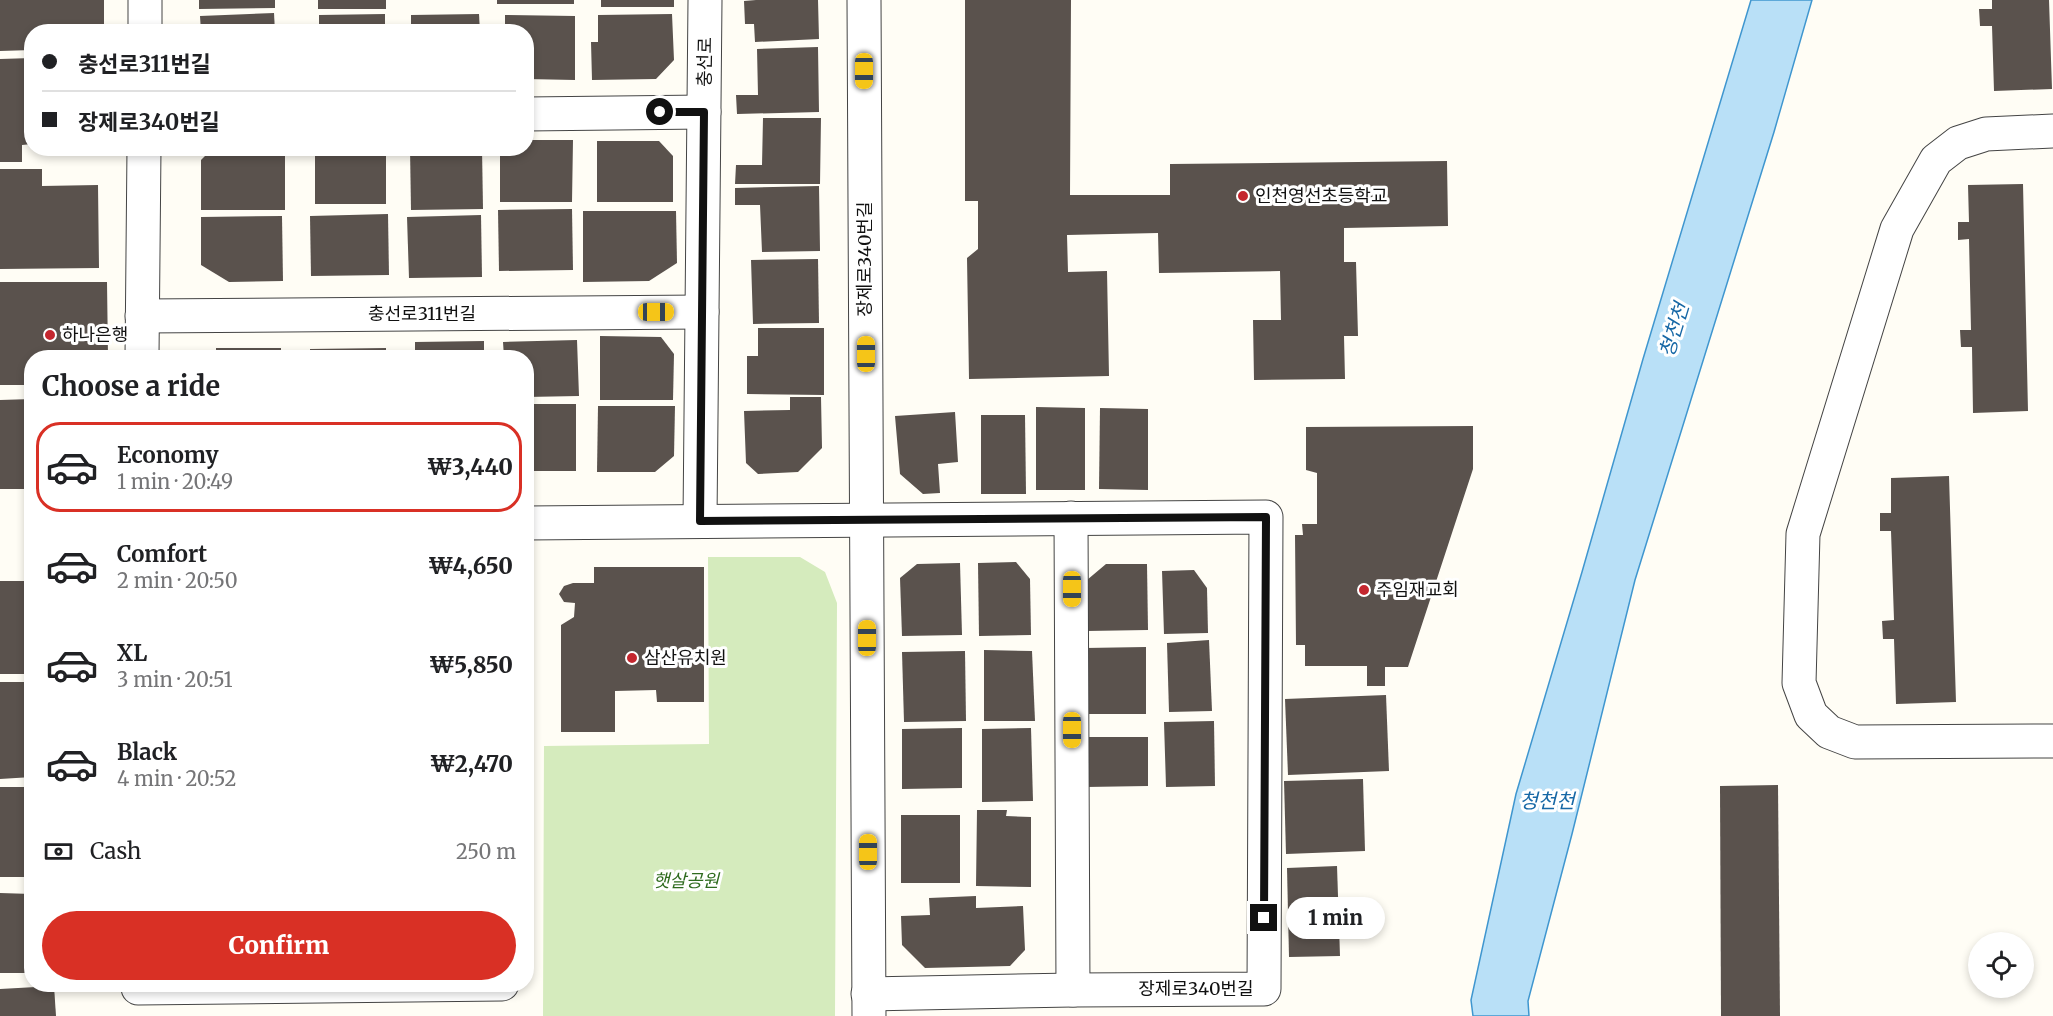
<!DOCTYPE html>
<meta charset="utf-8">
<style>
body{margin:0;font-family:Merriweather,"Noto Sans KR",serif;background:#f2f2f2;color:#202124;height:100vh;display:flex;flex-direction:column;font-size:22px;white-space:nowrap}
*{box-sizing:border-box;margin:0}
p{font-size:20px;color:#757577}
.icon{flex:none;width:33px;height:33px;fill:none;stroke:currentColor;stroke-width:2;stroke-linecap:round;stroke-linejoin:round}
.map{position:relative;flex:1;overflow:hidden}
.side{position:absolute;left:24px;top:350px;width:510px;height:642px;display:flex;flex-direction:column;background:#fff;border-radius:24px;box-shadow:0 3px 9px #0003}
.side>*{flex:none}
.banner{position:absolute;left:24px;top:24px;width:510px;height:132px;border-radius:24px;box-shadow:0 3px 9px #0003;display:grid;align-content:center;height:132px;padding:0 18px;background:#fff}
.tools{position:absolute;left:1968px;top:932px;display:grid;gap:12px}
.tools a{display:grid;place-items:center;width:66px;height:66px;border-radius:50%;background:#fff;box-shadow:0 3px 9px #0003;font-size:30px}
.end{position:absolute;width:27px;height:27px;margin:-14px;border:8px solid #111;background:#fff;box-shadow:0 0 0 3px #fff}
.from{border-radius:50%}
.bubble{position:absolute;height:42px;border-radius:21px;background:#fff;box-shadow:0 3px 9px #0003;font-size:20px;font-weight:800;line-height:42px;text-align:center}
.car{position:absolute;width:18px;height:36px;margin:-18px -9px;border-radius:8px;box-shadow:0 0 4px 2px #0007;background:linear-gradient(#f5c518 24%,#345 0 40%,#f5c518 0 76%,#345 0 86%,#f5c518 0)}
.banner b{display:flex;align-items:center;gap:21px;height:57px;font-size:22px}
.banner b+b{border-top:2px solid #e0e0e0}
.banner i{width:15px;height:15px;background:#202124}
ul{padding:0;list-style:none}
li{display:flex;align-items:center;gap:18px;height:90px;margin:0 12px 9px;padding:0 6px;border:3px solid transparent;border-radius:24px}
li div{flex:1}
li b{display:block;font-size:22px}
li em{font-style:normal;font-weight:800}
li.current{border-color:#d93025}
li>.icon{width:54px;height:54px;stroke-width:1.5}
h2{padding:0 18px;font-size:27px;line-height:72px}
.pay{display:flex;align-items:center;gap:15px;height:66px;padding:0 18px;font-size:22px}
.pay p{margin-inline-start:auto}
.button{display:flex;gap:12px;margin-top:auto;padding:12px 18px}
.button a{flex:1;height:69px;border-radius:36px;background:#d93025;color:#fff;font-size:24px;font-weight:800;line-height:69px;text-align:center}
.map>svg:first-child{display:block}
.green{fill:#d5ebbd}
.water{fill:#b9e0f7;stroke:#3f96cf;stroke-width:1.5}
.building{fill:#5a524d}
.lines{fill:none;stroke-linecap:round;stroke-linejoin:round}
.minor-casing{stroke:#444;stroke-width:35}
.minor{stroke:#fff;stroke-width:33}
.route{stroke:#111;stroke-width:8}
.poi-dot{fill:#c4262e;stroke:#fff;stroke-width:2}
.labels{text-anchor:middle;stroke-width:6;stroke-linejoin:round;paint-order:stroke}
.street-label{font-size:18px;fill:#111;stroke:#fff}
.poi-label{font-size:18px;fill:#111;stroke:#fff;text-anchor:start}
.park-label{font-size:18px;font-style:italic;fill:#2f6b1f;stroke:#fff}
.water-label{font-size:20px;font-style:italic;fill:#1768a6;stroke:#fff}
</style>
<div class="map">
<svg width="2053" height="1016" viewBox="0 0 2053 1016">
<rect width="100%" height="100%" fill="#fffdf5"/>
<!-- green -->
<polygon class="green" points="708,557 800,557 825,572 837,603 835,1016 543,1016 544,746 709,744"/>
<!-- water -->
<polygon class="water" points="1751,0 1812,0 1774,132 1635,580 1572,834 1528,1001 1529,1016 1473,1016 1471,1000 1516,794 1582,572 1643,359"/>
<!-- building -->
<g class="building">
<polygon points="0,0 104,0 104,27 47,28 47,32 32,32 32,50 0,51"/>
<polygon points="199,0 275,0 275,8 199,9"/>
<rect x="318" y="0" width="68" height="9"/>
<rect x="497" y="0" width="77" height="4"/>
<rect x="601" y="0" width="73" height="7"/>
<polygon points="756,0 818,0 819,39 755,42 754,24 745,24 744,1"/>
<polygon points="965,0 1071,0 1070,195 1170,195 1170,164 1447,161 1448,226 1344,228 1344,262 1356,262 1358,336 1344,336 1345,379 1254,380 1253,320 1281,320 1280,271 1159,273 1158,233 1067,235 1068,272 1107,271 1109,376 969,379 967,258 978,249 978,201 965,201"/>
<polygon points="1992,0 2049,0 2052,89 1994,91 1992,26 1980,26 1979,9 1992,9"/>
<polygon points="274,13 275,32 201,32 200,16"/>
<polygon points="385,14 385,32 319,32 319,15"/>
<polygon points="479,14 480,32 411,32 411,15"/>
<polygon points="672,14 674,60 656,79 592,80 591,42 598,42 598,15"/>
<polygon points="505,15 575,16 575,80 526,79 526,32 505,32"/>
<polygon points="818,47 819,112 737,114 736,95 758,95 757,49"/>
<polygon points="32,58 32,144 22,145 22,162 0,162 0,59"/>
<polygon points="763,118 821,118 820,184 735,184 736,165 762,165"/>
<polygon points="526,140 573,140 572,202 500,202 500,148 526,148"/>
<polygon points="597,141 659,141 673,156 673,202 597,202"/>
<polygon points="213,148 285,148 285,210 201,210 201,160"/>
<rect x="315" y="148" width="71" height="56"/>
<polygon points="410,148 482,148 483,209 411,210"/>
<polygon points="0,169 42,169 42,186 98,185 99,268 0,269"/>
<polygon points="2023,184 2028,411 1973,413 1972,347 1961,347 1960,330 1971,330 1969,239 1958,240 1958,222 1969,222 1968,185"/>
<polygon points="819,186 820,251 762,252 760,205 735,205 735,188"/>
<polygon points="572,209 573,270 499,271 498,210"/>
<polygon points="583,211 676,211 677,263 649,281 583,282"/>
<polygon points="388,214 389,275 311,276 310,216"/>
<polygon points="481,215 482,277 409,278 407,217"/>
<polygon points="282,216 283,281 229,282 201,265 201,217"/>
<polygon points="818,259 819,323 753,324 751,260"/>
<polygon points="0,282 107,282 108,357 32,357 32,385 0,385"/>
<polygon points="758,328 824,328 824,395 747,394 747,356 758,356"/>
<polygon points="600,336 661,337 674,354 673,400 600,400"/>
<polygon points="577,340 579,396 526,397 526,357 504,357 503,342"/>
<polygon points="484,341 484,357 415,357 415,342"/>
<rect x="216" y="348" width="65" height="9"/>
<polygon points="386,348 386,357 310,357 310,349"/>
<polygon points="790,397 821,397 822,448 798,472 758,474 746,463 744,411 790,410"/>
<polygon points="32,399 32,489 0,489 0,400"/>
<rect x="526" y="404" width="50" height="67"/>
<polygon points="598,406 675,406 674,456 655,472 597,472"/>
<polygon points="1036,407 1085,408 1085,490 1036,490"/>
<polygon points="1100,408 1148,409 1148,490 1099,489"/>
<polygon points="955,412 958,462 938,464 940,493 923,494 900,474 895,416"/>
<polygon points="981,415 1025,415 1026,494 981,494"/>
<polygon points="1473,426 1473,469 1408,667 1385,667 1385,686 1367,686 1367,666 1305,666 1305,645 1296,645 1295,535 1303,535 1302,524 1317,524 1317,473 1306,470 1306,427"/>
<polygon points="1949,476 1956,702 1896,704 1894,639 1883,639 1882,621 1894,620 1891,531 1880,531 1880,513 1891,513 1891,478"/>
<polygon points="1016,562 1030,579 1031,635 979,636 978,563"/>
<polygon points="960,563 962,635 902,636 900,578 917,564"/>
<polygon points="1106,564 1147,564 1148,630 1087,631 1087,580"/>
<polygon points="594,567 704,567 704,702 657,702 656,690 615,691 615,732 561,732 561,625 574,617 575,603 564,602 559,594 564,586 573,583 594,583"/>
<polygon points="1194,570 1207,588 1208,633 1164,634 1162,571"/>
<rect x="0" y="581" width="32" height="93"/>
<polygon points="1209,640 1212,711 1169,712 1167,643"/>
<polygon points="1146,647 1146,714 1086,714 1085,648"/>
<polygon points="984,650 1032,651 1035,721 984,721"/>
<polygon points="965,651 966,721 904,722 902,652"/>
<polygon points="0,682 32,682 32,777 0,779"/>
<polygon points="1386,695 1389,771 1288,775 1285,699"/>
<polygon points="1214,721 1215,786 1166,787 1164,722"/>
<polygon points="962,728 962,788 902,789 902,729"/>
<polygon points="1031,728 1033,801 982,802 982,729"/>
<polygon points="1086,737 1148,737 1148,786 1086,787"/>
<polygon points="1363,779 1365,851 1286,854 1284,781"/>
<polygon points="1778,785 1780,1016 1721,1016 1720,786"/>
<rect x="0" y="787" width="32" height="90"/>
<polygon points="977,810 1007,810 1006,816 1031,817 1031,887 976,886"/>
<rect x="901" y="815" width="59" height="68"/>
<polygon points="1337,866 1340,956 1289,957 1287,868"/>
<polygon points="0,893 32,894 32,973 0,973"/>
<polygon points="976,896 976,908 1023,906 1025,950 1010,966 925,968 902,945 901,916 930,915 929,898"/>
<polygon points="54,986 56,1016 0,1016 0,989"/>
</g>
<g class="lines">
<defs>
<g id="minor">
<polyline points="864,0 869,1016"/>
<polyline points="145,32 145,0"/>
<polyline points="526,114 704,112"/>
<polyline points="2053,131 1986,134 1958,143 1936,160 1897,229 1803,534 1799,683 1811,715 1829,732 1855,742 2053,741"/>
<polyline points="142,316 702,312"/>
<polyline points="142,357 144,148"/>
<polyline points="1071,518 1073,990"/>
<polyline points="700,521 705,0"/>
<polyline points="526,523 1266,517 1264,989 1073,990 868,994"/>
<polyline points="138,984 138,988 502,984"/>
</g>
</defs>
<!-- minor casing -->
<use href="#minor" class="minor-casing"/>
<!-- minor -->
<use href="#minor" class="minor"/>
</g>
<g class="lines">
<!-- route -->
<polyline class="route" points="660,112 704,112 700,521 1266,517 1264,918"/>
</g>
<!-- markers -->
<g class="poi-dot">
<circle cx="1243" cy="196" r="6"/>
<circle cx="50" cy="335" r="6"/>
<circle cx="1364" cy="590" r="6"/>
<circle cx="632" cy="658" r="6"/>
</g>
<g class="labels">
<!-- street labels -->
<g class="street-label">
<text transform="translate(705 62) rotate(-89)" y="6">충선로</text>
<text transform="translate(865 259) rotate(-90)" y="6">장제로340번길</text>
<text x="422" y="320">충선로311번길</text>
<text x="1196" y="995">장제로340번길</text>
</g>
<!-- poi labels -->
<g class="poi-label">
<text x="1255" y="202">인천영선초등학교</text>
<text x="62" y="341">하나은행</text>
<text x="1376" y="596">주임재교회</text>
<text x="644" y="664">삼산유치원</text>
</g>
<!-- park labels -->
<g class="park-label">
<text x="686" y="887">햇살공원</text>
</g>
<!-- water labels -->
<g class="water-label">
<text transform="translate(1674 330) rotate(-73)" y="7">청천천</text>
<text x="1547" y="808">청천천</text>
</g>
</g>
</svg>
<div class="tools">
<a><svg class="icon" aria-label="locate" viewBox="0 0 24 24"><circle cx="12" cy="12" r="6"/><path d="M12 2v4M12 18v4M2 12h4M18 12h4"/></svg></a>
</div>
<i class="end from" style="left:660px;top:112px"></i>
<i class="end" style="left:1264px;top:918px"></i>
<div class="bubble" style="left:1286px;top:897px;width:99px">1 min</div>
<i class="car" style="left:864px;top:71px;rotate:180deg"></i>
<i class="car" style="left:656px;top:312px;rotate:90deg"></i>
<i class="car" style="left:866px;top:354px;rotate:0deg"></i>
<i class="car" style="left:1072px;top:589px;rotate:180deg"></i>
<i class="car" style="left:867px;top:638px;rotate:0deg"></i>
<i class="car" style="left:1072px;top:730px;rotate:180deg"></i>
<i class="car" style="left:868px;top:852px;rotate:0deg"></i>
<div class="banner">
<b><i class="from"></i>충선로311번길</b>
<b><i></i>장제로340번길</b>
</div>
<section class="side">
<h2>Choose a ride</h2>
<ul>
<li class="current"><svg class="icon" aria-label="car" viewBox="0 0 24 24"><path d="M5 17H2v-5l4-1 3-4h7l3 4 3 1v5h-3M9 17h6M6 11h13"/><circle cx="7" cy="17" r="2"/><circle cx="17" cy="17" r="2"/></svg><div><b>Economy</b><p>1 min · 20:49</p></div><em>₩3,440</em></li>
<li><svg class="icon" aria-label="car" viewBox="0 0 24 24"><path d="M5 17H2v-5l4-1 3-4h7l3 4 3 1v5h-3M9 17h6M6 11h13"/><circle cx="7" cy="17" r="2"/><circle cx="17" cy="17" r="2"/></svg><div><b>Comfort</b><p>2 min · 20:50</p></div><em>₩4,650</em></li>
<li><svg class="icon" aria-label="car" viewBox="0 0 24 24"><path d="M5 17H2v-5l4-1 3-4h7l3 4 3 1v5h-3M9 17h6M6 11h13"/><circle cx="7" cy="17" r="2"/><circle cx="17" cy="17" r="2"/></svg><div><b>XL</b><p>3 min · 20:51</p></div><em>₩5,850</em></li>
<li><svg class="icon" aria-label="car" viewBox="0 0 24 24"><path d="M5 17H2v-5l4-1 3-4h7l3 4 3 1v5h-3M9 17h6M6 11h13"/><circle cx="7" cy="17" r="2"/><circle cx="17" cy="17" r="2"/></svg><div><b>Black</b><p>4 min · 20:52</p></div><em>₩2,470</em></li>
</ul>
<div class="pay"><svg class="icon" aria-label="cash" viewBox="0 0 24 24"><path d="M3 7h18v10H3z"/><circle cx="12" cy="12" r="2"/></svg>Cash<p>250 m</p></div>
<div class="button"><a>Confirm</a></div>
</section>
</div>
